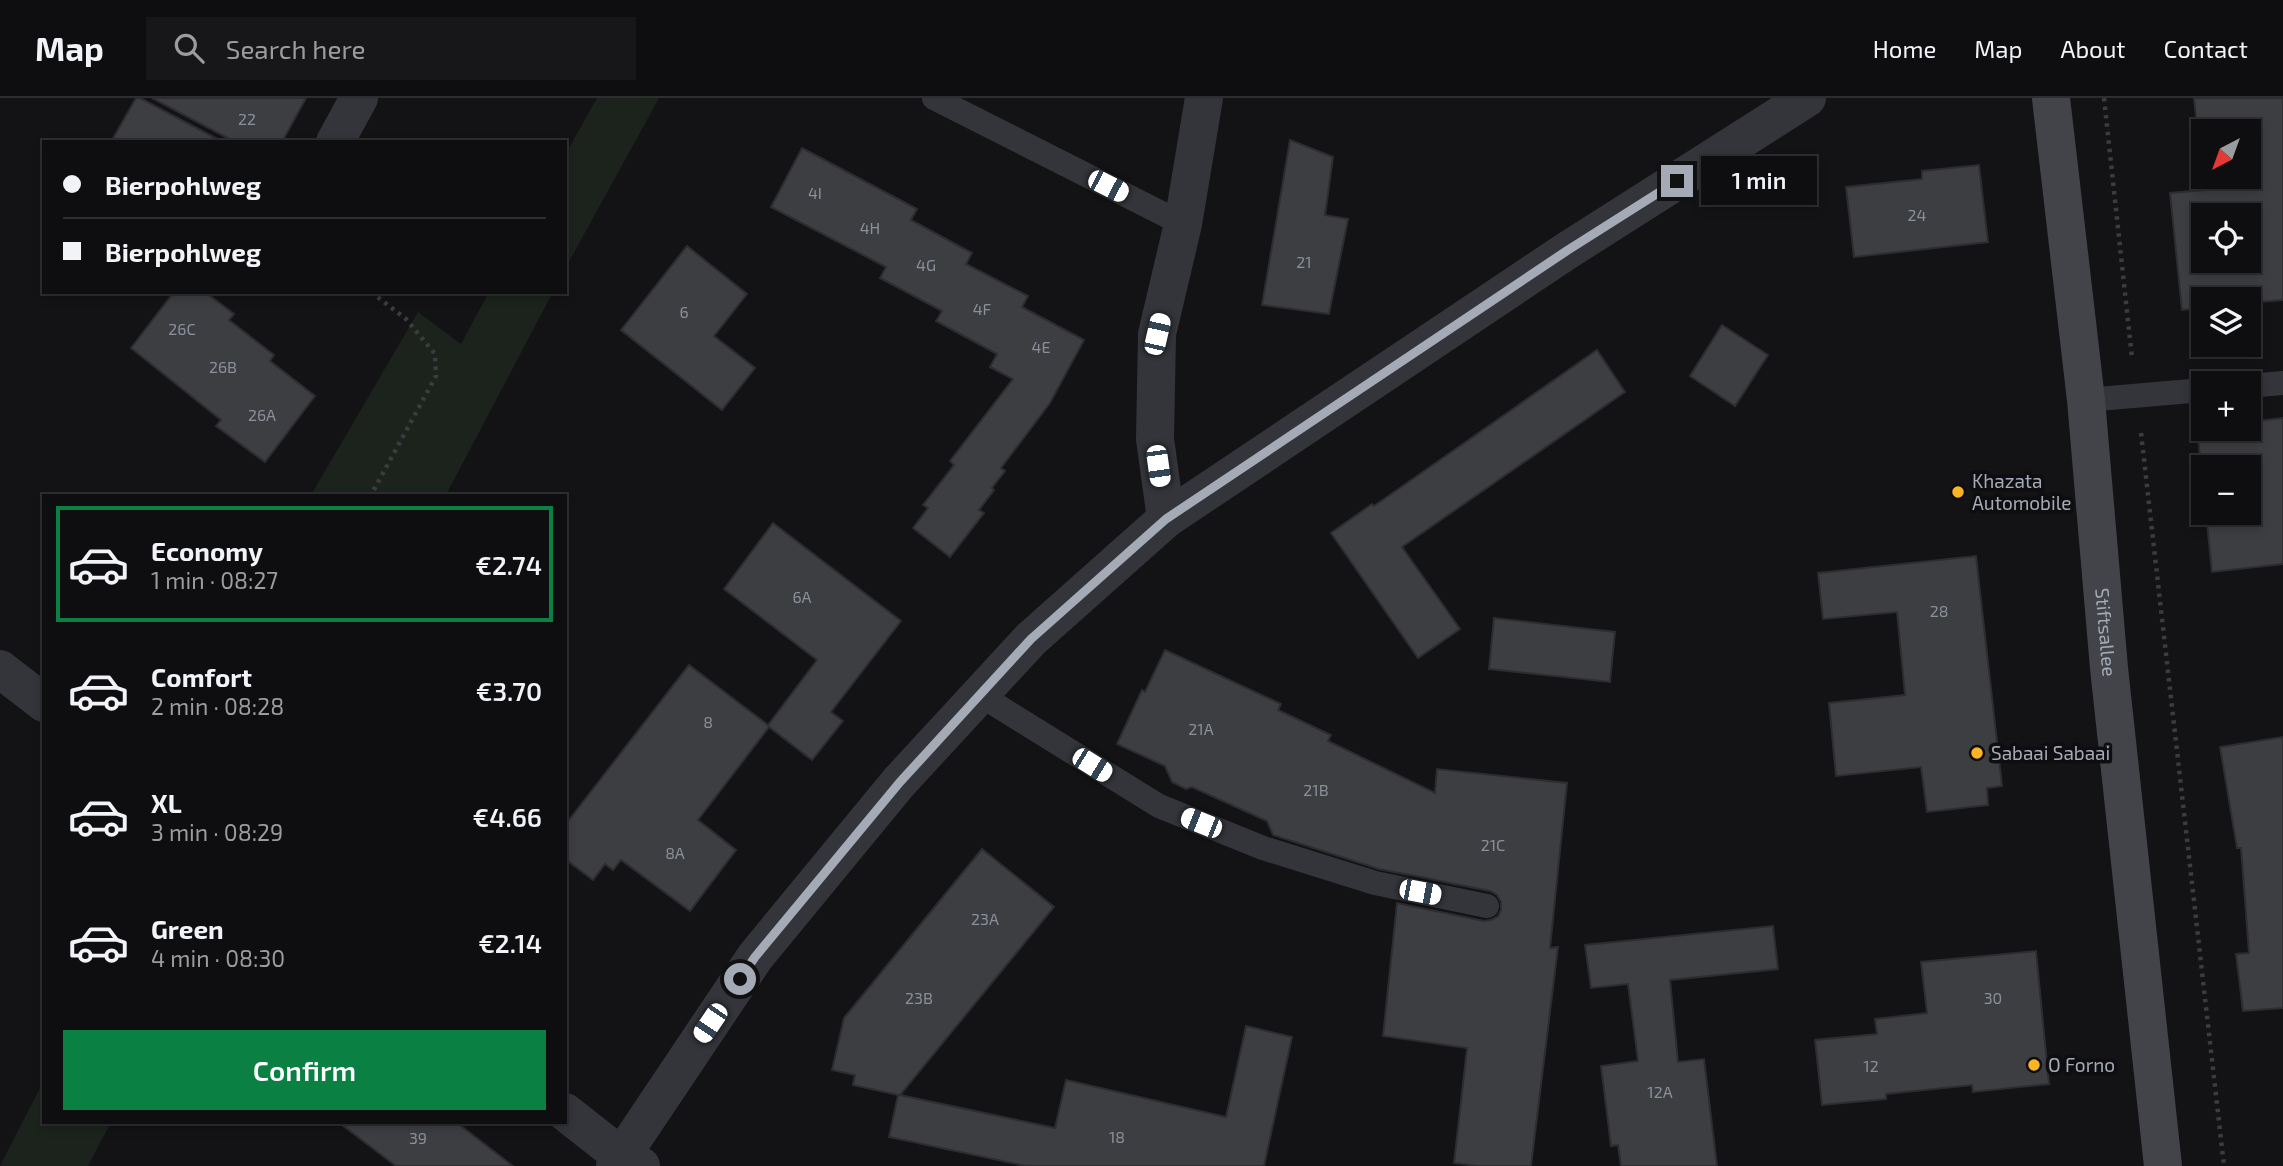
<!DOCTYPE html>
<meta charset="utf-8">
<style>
body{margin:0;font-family:"Exo 2",sans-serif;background:#171719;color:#f1f3f6;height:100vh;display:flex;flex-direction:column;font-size:26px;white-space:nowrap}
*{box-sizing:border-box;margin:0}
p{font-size:23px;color:#9b9c9f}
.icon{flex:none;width:38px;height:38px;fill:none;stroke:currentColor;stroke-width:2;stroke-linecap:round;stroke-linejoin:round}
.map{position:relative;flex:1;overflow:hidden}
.sheet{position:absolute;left:42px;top:396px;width:525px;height:630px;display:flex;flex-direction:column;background:#0e0e10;border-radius:0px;box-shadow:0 4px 10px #0003,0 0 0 2px #2e2e30}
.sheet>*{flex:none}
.hud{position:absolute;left:42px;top:42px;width:525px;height:154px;border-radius:0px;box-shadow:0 4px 10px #0003,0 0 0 2px #2e2e30;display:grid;align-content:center;height:154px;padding:0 21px;background:#0e0e10}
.needle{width:46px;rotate:221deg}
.controls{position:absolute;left:2191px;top:21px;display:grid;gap:14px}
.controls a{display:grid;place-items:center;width:70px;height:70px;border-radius:0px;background:#0e0e10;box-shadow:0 4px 10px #0003,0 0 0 2px #2e2e30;font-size:35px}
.end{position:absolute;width:32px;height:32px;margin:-16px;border:9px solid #a4aab6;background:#111;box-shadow:0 0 0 4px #111}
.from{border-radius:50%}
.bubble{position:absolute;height:49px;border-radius:0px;background:#0e0e10;box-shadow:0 4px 10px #0003,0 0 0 2px #2e2e30;font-size:23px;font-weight:600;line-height:49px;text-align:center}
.car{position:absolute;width:21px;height:42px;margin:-21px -10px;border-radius:9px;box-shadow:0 0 5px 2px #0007;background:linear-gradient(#fff 24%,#345 0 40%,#fff 0 76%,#345 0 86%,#fff 0)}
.hud b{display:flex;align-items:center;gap:24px;height:66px;font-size:26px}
.hud b+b{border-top:2px solid #2e2e30}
.hud i{width:18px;height:18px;background:#f1f3f6}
ul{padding:12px 0 0;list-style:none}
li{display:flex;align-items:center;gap:21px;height:116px;margin:0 14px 10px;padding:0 7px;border:4px solid transparent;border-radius:0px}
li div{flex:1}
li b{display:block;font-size:26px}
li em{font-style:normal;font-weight:600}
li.selected{border-color:#0b8043}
li>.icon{width:63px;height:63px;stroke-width:1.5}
.button{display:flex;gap:14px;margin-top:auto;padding:14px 21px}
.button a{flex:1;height:80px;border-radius:0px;background:#0b8043;color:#fff;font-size:28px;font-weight:600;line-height:80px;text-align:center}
header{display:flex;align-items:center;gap:42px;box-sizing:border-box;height:98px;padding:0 35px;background:#0e0e10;border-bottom:2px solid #2e2e30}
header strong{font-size:33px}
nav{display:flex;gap:38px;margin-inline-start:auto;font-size:24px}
.search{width:490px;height:63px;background:#171719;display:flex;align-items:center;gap:18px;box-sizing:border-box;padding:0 24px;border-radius:0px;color:#9b9c9f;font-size:26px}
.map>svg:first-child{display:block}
.green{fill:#1b231c}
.building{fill:#3d3e42;stroke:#2d2d31;stroke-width:2;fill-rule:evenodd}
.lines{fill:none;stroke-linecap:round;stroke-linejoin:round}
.path{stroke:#3a3c41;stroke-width:4.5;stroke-dasharray:3.5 5;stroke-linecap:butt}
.lane{stroke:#34353a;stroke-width:24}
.street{stroke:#34353a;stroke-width:38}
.secondary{stroke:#42444a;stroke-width:38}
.route{stroke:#a4aab6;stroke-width:9}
.poi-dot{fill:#fcb324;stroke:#0e0e10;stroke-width:2.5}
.labels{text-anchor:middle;stroke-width:7;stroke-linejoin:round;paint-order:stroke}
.number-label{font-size:16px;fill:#8a8f99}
.poi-label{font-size:19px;fill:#a4aab6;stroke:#0e0e10;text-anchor:start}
.street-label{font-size:19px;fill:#a4aab6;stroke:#0e0e10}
</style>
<header>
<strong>Map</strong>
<div class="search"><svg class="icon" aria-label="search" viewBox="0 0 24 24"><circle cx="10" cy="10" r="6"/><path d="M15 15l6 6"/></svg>Search here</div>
<nav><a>Home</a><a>Map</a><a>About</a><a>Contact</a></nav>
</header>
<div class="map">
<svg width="2283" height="1068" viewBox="0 0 2283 1068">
<rect width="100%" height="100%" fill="#131315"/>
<!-- green -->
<g class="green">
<polygon points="597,0 659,0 565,171 565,57"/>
<polygon points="489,194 553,194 446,397 311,397 418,214 461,246"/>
<polygon points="44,982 44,1024 111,1024 88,1068 0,1068"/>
</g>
<!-- building -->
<g class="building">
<polygon points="136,0 140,0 223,44 111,44"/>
<polygon points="152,0 306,0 282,44 235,44"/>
<path d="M2194 0H2283V202L2249 205V201H2203V210L2182 212 2170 95 2204 92ZM2203 33H2249V79H2203ZM2203 117H2249V163H2203Z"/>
<polygon points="1290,42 1333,59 1325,117 1348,121 1329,216 1262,207"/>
<polygon points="802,50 917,111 911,122 972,155 966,166 1028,198 1022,209 1084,242 1050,305 1001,370 1005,373 992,390 994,392 979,412 984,415 950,459 913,430 928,410 923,407 954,367 950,363 1013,281 990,269 997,256 936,223 942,213 880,180 886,169 771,109"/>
<polygon points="1979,67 1988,144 1854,159 1846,89 1922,81 1922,73"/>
<polygon points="687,148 747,196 714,238 755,270 722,312 621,232"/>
<polygon points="174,194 205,194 234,216 229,222 274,257 270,263 315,298 265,364 216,328 221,322 131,250"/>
<polygon points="1722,227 1768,257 1735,308 1690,278"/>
<polygon points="1597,252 1625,294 1402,449 1460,531 1418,560 1331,435 1372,406 1374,408"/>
<polygon points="2283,320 2283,466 2212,474 2206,415 2249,415 2249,369 2203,369 2203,389 2197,329 2249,331 2249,324"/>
<polygon points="773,425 901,523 831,614 843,623 812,662 769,629 698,722 736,752 690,813 621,762 613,772 605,766 593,782 565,761 565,727 689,567 768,627 817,562 724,491"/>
<polygon points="1976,458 2002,688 1987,690 1988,707 1927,714 1921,669 1836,678 1829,605 1905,597 1897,514 1823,521 1818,475"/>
<polygon points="1494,520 1615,534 1610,584 1489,571"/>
<polygon points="1165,552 1281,606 1278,612 1331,637 1328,643 1435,695 1437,671 1567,685 1550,850 1558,849 1531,1068 1477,1068 1454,1065 1467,950 1383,938 1397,805 1484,823 1491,822 1498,818 1501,812 1501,804 1497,797 1490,793 1379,771 1273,737 1267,723 1192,689 1186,691 1172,684 1165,668 1117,646 1142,592 1145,594"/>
<polygon points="2283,639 2283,910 2243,913 2236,856 2249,855 2241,750 2237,750 2220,649"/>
<polygon points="982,751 1054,809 900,997 1055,1030 1066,982 1226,1019 1246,928 1292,939 1264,1068 1026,1068 889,1039 898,997 853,987 855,977 832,972 844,920"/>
<polygon points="1773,828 1778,871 1670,882 1678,964 1704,961 1717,1068 1621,1068 1618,1047 1611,1048 1601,968 1638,963 1628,886 1591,890 1585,847"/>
<polygon points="2036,853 2049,986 1973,994 1972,987 1886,996 1886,1001 1822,1007 1815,942 1877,936 1875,921 1927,915 1921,864"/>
<polygon points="338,1024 456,1024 513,1068 396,1068"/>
</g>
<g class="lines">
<!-- path -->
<g class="path">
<polyline points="2104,0 2132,260"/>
<polyline points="371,194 406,221 435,256 436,278 371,397"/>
<polyline points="2141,335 2224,1068"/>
</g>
<!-- lane -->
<g class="lane">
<polyline points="934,0 1183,126"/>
<polyline points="2249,288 2283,285"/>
<polyline points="2086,302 2203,292"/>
<polyline points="980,597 1159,708 1263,750 1375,785 1487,808"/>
</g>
<!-- street -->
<g class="street">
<polyline points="335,44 359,0"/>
<polyline points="1166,421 1155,341 1157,236 1183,126 1204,0"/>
<polyline points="0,571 44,605"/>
<polyline points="565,1014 621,1058 641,1068"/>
<polyline points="615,1068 755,859 899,684 1031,541 1166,421 1568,152 1807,0"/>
</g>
<!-- secondary -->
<path class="secondary" id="s1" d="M2051 0 2086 302 2109 570 2163 1068"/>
</g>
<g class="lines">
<!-- route -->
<polyline class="route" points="740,881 755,859 900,684 1031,541 1166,421 1568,152 1677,83"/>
</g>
<!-- markers -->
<g class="poi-dot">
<circle cx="1958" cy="394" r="7"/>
<circle cx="1977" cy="655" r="7"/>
<circle cx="2034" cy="967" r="7"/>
</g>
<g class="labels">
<!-- number labels -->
<g class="number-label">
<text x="247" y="27">22</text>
<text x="815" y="101">4I</text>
<text x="1917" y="123">24</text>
<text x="870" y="136">4H</text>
<text x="1304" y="170">21</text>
<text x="926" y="173">4G</text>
<text x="982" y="217">4F</text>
<text x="684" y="220">6</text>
<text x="182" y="237">26C</text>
<text x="1041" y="255">4E</text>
<text x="223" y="275">26B</text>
<text x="262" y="323">26A</text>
<text x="802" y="505">6A</text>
<text x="1939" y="519">28</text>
<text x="708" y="630">8</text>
<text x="1201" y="637">21A</text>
<text x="1316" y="698">21B</text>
<text x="1493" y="753">21C</text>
<text x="675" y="761">8A</text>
<text x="985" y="827">23A</text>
<text x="919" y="906">23B</text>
<text x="1993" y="906">30</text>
<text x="1871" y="974">12</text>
<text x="1660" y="1000">12A</text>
<text x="1117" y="1045">18</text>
<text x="418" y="1046">39</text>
</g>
<!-- poi labels -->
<g class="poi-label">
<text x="1972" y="390">Khazata<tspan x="1972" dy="22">Automobile</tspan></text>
<text x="1991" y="662">Sabaai Sabaai</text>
<text x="2048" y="974">O Forno</text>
</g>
<!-- street labels -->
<g class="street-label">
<text dy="7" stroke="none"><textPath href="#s1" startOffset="537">Stiftsallee</textPath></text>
</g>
</g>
</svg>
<div class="controls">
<a><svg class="needle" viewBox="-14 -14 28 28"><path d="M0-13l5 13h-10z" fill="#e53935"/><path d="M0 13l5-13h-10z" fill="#9b9c9f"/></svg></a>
<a><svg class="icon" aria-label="locate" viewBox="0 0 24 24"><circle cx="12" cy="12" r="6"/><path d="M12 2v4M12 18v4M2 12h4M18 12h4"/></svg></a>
<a><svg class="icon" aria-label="layers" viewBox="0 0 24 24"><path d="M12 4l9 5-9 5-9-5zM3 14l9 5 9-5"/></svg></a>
<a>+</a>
<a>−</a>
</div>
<i class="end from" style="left:740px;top:881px"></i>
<i class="end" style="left:1677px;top:83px"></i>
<div class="bubble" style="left:1701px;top:58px;width:116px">1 min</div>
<i class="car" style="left:1108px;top:88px;rotate:117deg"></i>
<i class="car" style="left:1157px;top:236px;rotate:13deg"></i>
<i class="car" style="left:1158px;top:368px;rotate:172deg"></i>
<i class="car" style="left:1092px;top:667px;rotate:122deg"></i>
<i class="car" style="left:1201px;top:725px;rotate:292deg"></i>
<i class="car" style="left:1420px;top:794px;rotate:101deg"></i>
<i class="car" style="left:710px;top:925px;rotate:214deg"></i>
<div class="hud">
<b><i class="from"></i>Bierpohlweg</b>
<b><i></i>Bierpohlweg</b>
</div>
<section class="sheet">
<ul>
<li class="selected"><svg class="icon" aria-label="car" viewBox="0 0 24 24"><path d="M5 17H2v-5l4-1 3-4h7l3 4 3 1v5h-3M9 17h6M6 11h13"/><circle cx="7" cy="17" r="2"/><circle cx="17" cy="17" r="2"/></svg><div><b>Economy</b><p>1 min · 08:27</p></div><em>€2.74</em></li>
<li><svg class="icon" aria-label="car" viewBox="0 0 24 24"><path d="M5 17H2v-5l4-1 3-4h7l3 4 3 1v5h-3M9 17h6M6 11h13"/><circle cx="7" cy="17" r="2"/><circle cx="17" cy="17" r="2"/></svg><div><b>Comfort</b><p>2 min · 08:28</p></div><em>€3.70</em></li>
<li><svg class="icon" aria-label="car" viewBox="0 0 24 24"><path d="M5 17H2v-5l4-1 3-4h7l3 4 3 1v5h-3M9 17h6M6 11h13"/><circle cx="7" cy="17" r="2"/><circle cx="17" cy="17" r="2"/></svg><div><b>XL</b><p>3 min · 08:29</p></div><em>€4.66</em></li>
<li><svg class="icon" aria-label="car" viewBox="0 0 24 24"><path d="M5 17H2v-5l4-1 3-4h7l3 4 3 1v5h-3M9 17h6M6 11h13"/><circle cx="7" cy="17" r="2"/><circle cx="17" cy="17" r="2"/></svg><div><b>Green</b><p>4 min · 08:30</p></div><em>€2.14</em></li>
</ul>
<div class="button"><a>Confirm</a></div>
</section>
</div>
